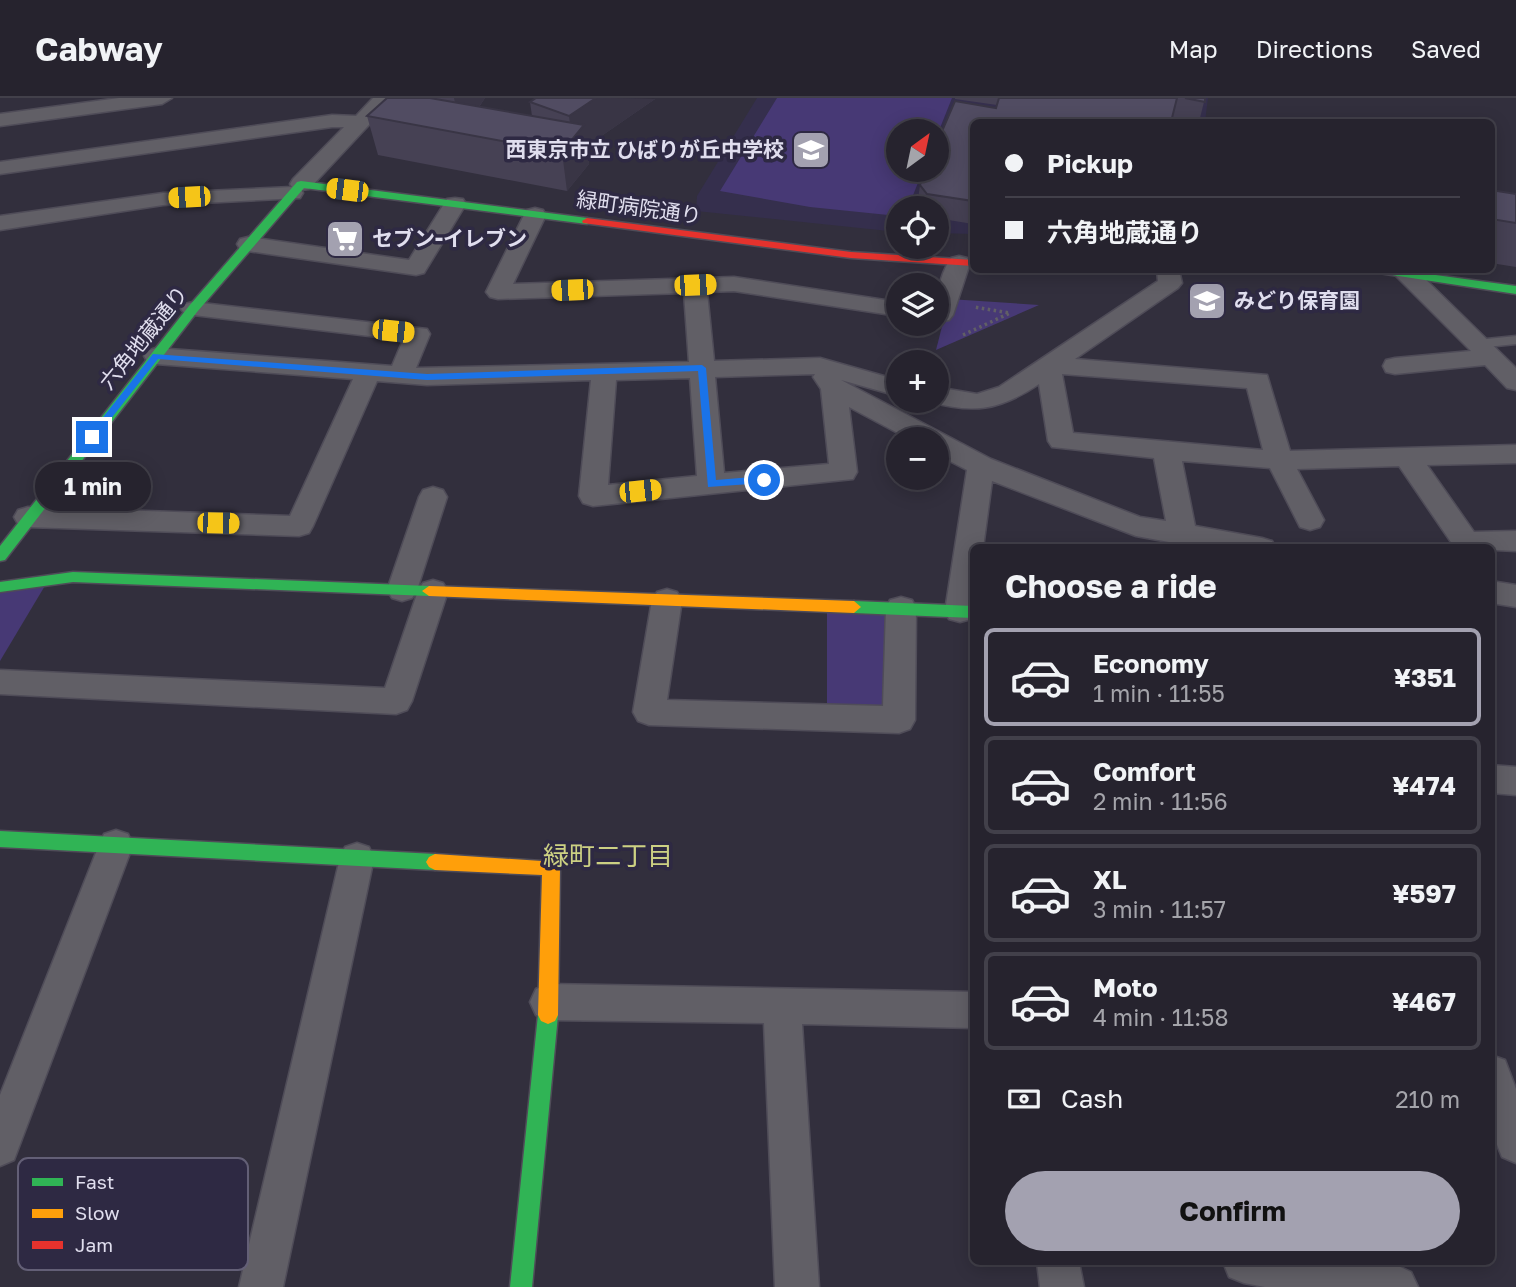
<!DOCTYPE html>
<meta charset="utf-8">
<style>
body{margin:0;font-family:"Golos Text","Noto Sans JP",sans-serif;background:#2e2b36;color:#f1f3f6;height:100vh;display:flex;flex-direction:column;font-size:26px;white-space:nowrap}
*{box-sizing:border-box;margin:0}
p{font-size:23px;color:#a4a4aa}
.icon{flex:none;width:38px;height:38px;fill:none;stroke:currentColor;stroke-width:2;stroke-linecap:round;stroke-linejoin:round}
.map{position:relative;flex:1;overflow:hidden}
.side{position:absolute;left:970px;top:446px;width:525px;height:721px;display:flex;flex-direction:column;background:#26232e;border-radius:10px;box-shadow:0 4px 18px #0003,0 0 0 2px #42404a}
.side>*{flex:none}
.guide{position:absolute;left:970px;top:21px;width:525px;height:154px;border-radius:10px;box-shadow:0 4px 18px #0003,0 0 0 2px #42404a;display:grid;align-content:center;height:154px;padding:0 35px;background:#26232e}
.needle{width:46px;rotate:33deg}
.controls{position:absolute;left:886px;top:21px;display:grid;gap:14px}
.controls a{display:grid;place-items:center;width:63px;height:63px;border-radius:50%;background:#26232e;box-shadow:0 4px 18px #0003,0 0 0 2px #42404a;font-size:35px}
.end{position:absolute;width:32px;height:32px;margin:-16px;border:9px solid #1a73e8;background:#fff;box-shadow:0 0 0 4px #fff}
.from{border-radius:50%}
.bubble{position:absolute;height:49px;border-radius:24px;background:#26232e;box-shadow:0 4px 18px #0003,0 0 0 2px #42404a;font-size:23px;font-weight:700;line-height:49px;text-align:center}
.car{position:absolute;width:21px;height:42px;margin:-21px -10px;border-radius:9px;box-shadow:0 0 5px 2px #0007;background:linear-gradient(#f5c518 24%,#345 0 40%,#f5c518 0 76%,#345 0 86%,#f5c518 0)}
.guide b{display:flex;align-items:center;gap:24px;height:66px;font-size:26px}
.guide b+b{border-top:2px solid #42404a}
.guide i{width:18px;height:18px;background:#f1f3f6}
ul{padding:0;list-style:none}
li{display:flex;align-items:center;gap:21px;height:98px;margin:0 14px 10px;padding:0 21px;border:4px solid #42404a;border-radius:10px}
li div{flex:1}
li b{display:block;font-size:26px}
li em{font-style:normal;font-weight:700}
li.on{border-color:#a3a1b0}
li>.icon{width:63px;height:63px;stroke-width:1.5}
h2{padding:0 35px;font-size:32px;line-height:84px}
.pay{display:flex;align-items:center;gap:18px;height:77px;padding:0 35px;font-size:26px}
.pay p{margin-inline-start:auto}
.cta{display:flex;gap:14px;margin-top:auto;padding:14px 35px}
.cta a{flex:1;height:80px;border-radius:42px;background:#a3a1b0;color:#111;font-size:28px;font-weight:700;line-height:80px;text-align:center}
header{display:flex;align-items:center;gap:42px;box-sizing:border-box;height:98px;padding:0 35px;background:#26232e;border-bottom:2px solid #42404a}
header strong{font-size:33px}
nav{display:flex;gap:38px;margin-inline-start:auto;font-size:24px}
.map>svg:first-child{display:block}
.built{fill:#352f4d;fill-rule:evenodd}
.green{fill:#473975}
.lines{fill:none;stroke-linecap:round;stroke-linejoin:round}
.lane-casing{stroke:#4f4c58;stroke-width:3}
.street-casing{stroke:#4f4c58;stroke-width:3}
.fast-casing{stroke:#4f4c58;stroke-width:3}
.slow-casing{stroke:#4f4c58;stroke-width:3}
.jam-casing{stroke:#4f4c58;stroke-width:3}
.path{stroke:#615f66;stroke-width:3.5;stroke-dasharray:2.5 3.5;stroke-linecap:butt}
.lane{fill:#615f66;fill-rule:evenodd}
.street{fill:#615f66;fill-rule:evenodd}
.fast{fill:#30b455;fill-rule:evenodd}
.slow{fill:#ff9f0a;fill-rule:evenodd}
.jam{fill:#e5322d;fill-rule:evenodd}
.wall{fill:#464154}
.shaded-wall{fill:#393545}
.building{fill:#514c62;stroke:#393545;stroke-width:2}
.route{fill:#1a73e8}
.labels{text-anchor:middle;stroke-width:7;stroke-linejoin:round;paint-order:stroke}
.far-poi-label{font-size:21px;font-weight:bold;fill:#e0deee;stroke:#2e2943;text-anchor:start}
.far-street-label{font-size:21px;fill:#e0deee;stroke:#2e2943}
.neighbourhood-label{font-size:26px;fill:#ccd083;stroke:#2e2943}
.key{fill:#2e2943;stroke:#635f76;stroke-width:2}
.key-label{font-size:19px;fill:#e0deee}
</style>
<header>
<strong>Cabway</strong>
<nav><a>Map</a><a>Directions</a><a>Saved</a></nav>
</header>
<div class="map">
<svg width="1516" height="1189" viewBox="0 0 1516 1189">
<rect width="100%" height="100%" fill="#322f3d"/>
<!-- built -->
<path class="built" d="M757 0H1208L1205 24H973V136L936 135V110H898V134L696 113 697 98ZM898 33H936V72H898Z"/>
<!-- green -->
<g class="green">
<polygon points="777,0 952,0 936,40 936,33 898,33 898,72 923,72 908,110 898,110 898,118 810,109 720,93"/>
<polygon points="949,201 1039,207 936,252"/>
<polygon points="0,485 46,486 0,563"/>
<polygon points="827,514 892,517 891,616 827,610"/>
</g>
<g class="lines">
<defs>
<polygon id="lane" points="1516,238 1516,246 1477,250 1471,246 1477,242"/>
<g id="street">
<polygon points="119,0 172,0 162,6 0,28 0,16"/>
<polygon points="373,0 394,0 309,91 301,92 303,95 300,100 163,107 0,132 0,118 163,95 292,89 290,86 293,81 344,29 332,29 0,76 0,64 332,17 356,18"/>
<polygon points="455,100 463,101 466,106 424,175 416,177 248,153 240,151 237,146 240,141 248,139 409,162 447,101"/>
<path d="M535 110 543 112 546 117 513 186 734 179 898 204V218L734 193 707 194 714 263 820 260 898 282V298L841 282 991 361 1140 419 1166 423 1154 360 1052 349 1048 343 1039 286C999 313 973 316 927 303H936V289L977 296 999 289 1158 183 1157 172H1179L1182 185 1178 190 1075 261 1267 277 1290 353 1516 347V365L1427 367 1474 434 1516 433V453L1455 450 1399 368 1297 371 1324 422 1320 429 1310 432 1300 429 1270 370 1182 363 1195 428 1262 440 1272 443 1276 450H1202L1136 438 992 383 983 450H973V517L971 521 960 524 949 521 945 513 967 372 936 356V341H909L849 309 857 374 853 381 593 408 583 405 579 398 591 282 427 287 377 283 313 428 309 435 299 438 28 429 18 426 14 419 18 412 28 409 290 418 353 281 156 266 147 263 144 258 147 253 156 250 392 268 403 242 185 216 181 211 185 206 193 204 427 231 430 236 416 270 689 264 684 195 498 201 490 199 486 194 524 117 527 112ZM815 276 813 279 821 291 829 366 724 375 715 279ZM1062 276 1247 290 1263 352 1073 335ZM690 280 697 378 608 387 616 282Z"/>
<path d="M959 158 967 160 970 165 953 217 949 222 936 224C936 202 938 179 951 160Z"/>
<polygon points="1395,172 1416,172 1516,270 1516,292 1507,290 1485,267 1395,276 1386,274 1383,268 1386,262 1395,260 1471,253 1397,179 1393,174"/>
<polygon points="433,389 443,392 447,399 417,492 412,500 402,503 392,500 387,492 419,399 423,392"/>
<polygon points="433,482 443,485 448,493 412,603 407,612 396,616 0,596 0,572 385,590 418,493 423,485"/>
<polygon points="1491,483 1516,487 1516,509 1491,505"/>
<polygon points="667,491 677,494 682,502 667,602 883,608 886,510 890,502 901,499 912,502 916,510 915,622 910,631 899,635 649,627 638,623 633,614 652,502 657,494"/>
<polygon points="1491,667 1516,669 1516,697 1491,695"/>
<polygon points="116,732 128,736 133,747 14,1062 0,1068 0,997 99,747 104,736"/>
<polygon points="357,745 369,749 374,760 283,1189 239,1189 340,760 345,749"/>
<polygon points="549,886 973,894 973,930 802,926 819,1189 775,1189 764,925 549,922 536,917 530,904 536,891"/>
<polygon points="1491,957 1505,962 1516,991 1516,1065 1502,1059 1491,1032"/>
<polygon points="1037,1164 1079,1164 1084,1189 1040,1189"/>
<polygon points="1223,1164 1374,1164 1396,1167 1411,1174 1418,1189 1265,1189 1244,1185 1229,1179"/>
</g>
<g id="fast">
<polygon points="301,83 587,120 592,123 587,126 304,90 197,214 5,462 0,463 0,448 189,208 297,84"/>
<polygon points="1374,172 1399,172 1516,188 1516,196 1379,175"/>
<polygon points="73,474 429,488 436,493 429,498 73,484 0,494 0,484"/>
<polygon points="854,503 973,508 973,520 854,515 847,509"/>
<polygon points="0,733 435,756 441,759 444,764 441,769 435,772 0,749"/>
<polygon points="548,908 555,911 558,917 532,1189 510,1189 538,917 541,911"/>
</g>
<g id="slow">
<polygon points="429,488 854,503 861,509 854,515 429,498 422,493"/>
<polygon points="435,756 557,764 560,770 558,917 555,923 548,926 541,923 538,917 542,777 435,772 429,769 426,764 429,759"/>
</g>
<polygon id="jam" points="587,120 851,154 973,162 973,168 851,160 583,125 582,123"/>
</defs>
<!-- lane casing -->
<use href="#lane" class="lane-casing"/>
<!-- street casing -->
<use href="#street" class="street-casing"/>
<!-- fast casing -->
<use href="#fast" class="fast-casing"/>
<!-- slow casing -->
<use href="#slow" class="slow-casing"/>
<!-- jam casing -->
<use href="#jam" class="jam-casing"/>
<!-- path -->
<polyline class="path" points="963,237 1010,215 974,209"/>
<!-- lane -->
<use href="#lane" class="lane"/>
<!-- street -->
<use href="#street" class="street"/>
<!-- fast -->
<use href="#fast" class="fast"/>
<!-- slow -->
<use href="#slow" class="slow"/>
<!-- jam -->
<use href="#jam" class="jam"/>
</g>
<!-- wall -->
<g class="wall">
<polygon points="387,0 485,0 479,9 532,18 530,4 536,0 655,1 587,48 589,66 567,93 378,57 367,18"/>
<polygon points="955,0 1205,0 1199,24 1189,24 1172,21 1171,24 973,24 973,126 936,120 936,110 917,109 920,87 926,72 936,72 936,47 955,3 996,10 997,7 955,1"/>
<polygon points="1491,92 1516,96 1516,169 1491,165"/>
</g>
<!-- shaded-wall -->
<g class="shaded-wall">
<polygon points="454,0 485,0 461,34"/>
<polygon points="596,0 655,1 587,48 589,66 567,93 562,54 572,41 569,18"/>
</g>
<!-- building -->
<g class="building">
<polygon points="387,0 430,0 584,27 562,54 367,18"/>
<polygon points="536,0 596,0 569,18 530,4"/>
<polygon points="999,0 1177,0 1171,24 973,24 973,103 927,96 920,87 926,72 936,72 936,47 955,3 996,10"/>
<polygon points="1185,0 1205,0 1205,4"/>
<polygon points="1491,92 1516,96 1516,125 1491,121"/>
</g>
<!-- route -->
<polygon class="route" points="153,256 427,276 702,267 706,270 716,382 764,378 769,382 764,385 708,389 698,273 427,282 158,261 95,341 89,341 89,337"/>
<!-- icons -->
<defs>
<symbol id="school-square" viewBox="-11 -11 22 22"><rect x="-9" y="-9" width="18" height="18" rx="4" fill="#a3a1b0" stroke="#2e2943"/><path d="M0-5L7-2L0 1L-7-2ZM-4 1L0 2.5L4 1V4Q0 6-4 4Z" fill="#fff"/></symbol>
<symbol id="supermarket-square" viewBox="-11 -11 22 22"><rect x="-9" y="-9" width="18" height="18" rx="4" fill="#a3a1b0" stroke="#2e2943"/><path d="M-6-5.5h2.5l.6 2H6L4.5 2H-2.5L-4.4-4H-6ZM-1.5 3.2a1.3 1.3 0 1 0 .1 0ZM3 3.2a1.3 1.3 0 1 0 .1 0Z" fill="#fff"/></symbol>
</defs>
<g fill-rule="evenodd">
<use href="#school-square" x="789" y="30" width="44" height="44"/>
<use href="#supermarket-square" x="323" y="119" width="44" height="44"/>
<use href="#school-square" x="1185" y="181" width="44" height="44"/>
</g>
<g class="labels">
<!-- far-poi labels -->
<g class="far-poi-label">
<text x="784" y="59" text-anchor="end">西東京市立 ひばりが丘中学校</text>
<text x="372" y="148">セブン-イレブン</text>
<text x="1234" y="210">みどり保育園</text>
</g>
<!-- far-street labels -->
<g class="far-street-label">
<text transform="translate(639 110) rotate(8)" y="7">緑町病院通り</text>
<text transform="translate(144 240) rotate(-51)" y="7">六角地蔵通り</text>
</g>
<!-- neighbourhood labels -->
<g class="neighbourhood-label">
<text x="608" y="767">緑町二丁目</text>
</g>
</g>
<!-- legend -->
<rect x="18" y="1060" width="230" height="112" rx="10" class="key"/>
<rect x="32" y="1080" width="31" height="8" fill="#30b455"/>
<rect x="32" y="1111" width="31" height="9" fill="#ff9f0a"/>
<rect x="32" y="1143" width="31" height="8" fill="#e5322d"/>
<g class="key-label">
<text x="75" y="1091">Fast</text>
<text x="75" y="1122">Slow</text>
<text x="75" y="1154">Jam</text>
</g>
</svg>
<div class="controls">
<a><svg class="needle" viewBox="-14 -14 28 28"><path d="M0-13l5 13h-10z" fill="#e53935"/><path d="M0 13l5-13h-10z" fill="#a4a4aa"/></svg></a>
<a><svg class="icon" aria-label="locate" viewBox="0 0 24 24"><circle cx="12" cy="12" r="6"/><path d="M12 2v4M12 18v4M2 12h4M18 12h4"/></svg></a>
<a><svg class="icon" aria-label="layers" viewBox="0 0 24 24"><path d="M12 4l9 5-9 5-9-5zM3 14l9 5 9-5"/></svg></a>
<a>+</a>
<a>−</a>
</div>
<i class="end from" style="left:764px;top:382px"></i>
<i class="end" style="left:92px;top:339px"></i>
<div class="bubble" style="left:35px;top:364px;width:116px">1 min</div>
<i class="car" style="left:347px;top:92px;rotate:277deg"></i>
<i class="car" style="left:189px;top:99px;rotate:267deg"></i>
<i class="car" style="left:695px;top:187px;rotate:88deg"></i>
<i class="car" style="left:572px;top:192px;rotate:268deg"></i>
<i class="car" style="left:393px;top:233px;rotate:96deg"></i>
<i class="car" style="left:640px;top:393px;rotate:84deg"></i>
<i class="car" style="left:218px;top:425px;rotate:91deg"></i>
<div class="guide">
<b><i class="from"></i>Pickup</b>
<b><i></i>六角地蔵通り</b>
</div>
<section class="side">
<h2>Choose a ride</h2>
<ul>
<li class="on"><svg class="icon" aria-label="car" viewBox="0 0 24 24"><path d="M5 17H2v-5l4-1 3-4h7l3 4 3 1v5h-3M9 17h6M6 11h13"/><circle cx="7" cy="17" r="2"/><circle cx="17" cy="17" r="2"/></svg><div><b>Economy</b><p>1 min · 11:55</p></div><em>¥351</em></li>
<li><svg class="icon" aria-label="car" viewBox="0 0 24 24"><path d="M5 17H2v-5l4-1 3-4h7l3 4 3 1v5h-3M9 17h6M6 11h13"/><circle cx="7" cy="17" r="2"/><circle cx="17" cy="17" r="2"/></svg><div><b>Comfort</b><p>2 min · 11:56</p></div><em>¥474</em></li>
<li><svg class="icon" aria-label="car" viewBox="0 0 24 24"><path d="M5 17H2v-5l4-1 3-4h7l3 4 3 1v5h-3M9 17h6M6 11h13"/><circle cx="7" cy="17" r="2"/><circle cx="17" cy="17" r="2"/></svg><div><b>XL</b><p>3 min · 11:57</p></div><em>¥597</em></li>
<li><svg class="icon" aria-label="car" viewBox="0 0 24 24"><path d="M5 17H2v-5l4-1 3-4h7l3 4 3 1v5h-3M9 17h6M6 11h13"/><circle cx="7" cy="17" r="2"/><circle cx="17" cy="17" r="2"/></svg><div><b>Moto</b><p>4 min · 11:58</p></div><em>¥467</em></li>
</ul>
<div class="pay"><svg class="icon" aria-label="cash" viewBox="0 0 24 24"><path d="M3 7h18v10H3z"/><circle cx="12" cy="12" r="2"/></svg>Cash<p>210 m</p></div>
<div class="cta"><a>Confirm</a></div>
</section>
</div>
